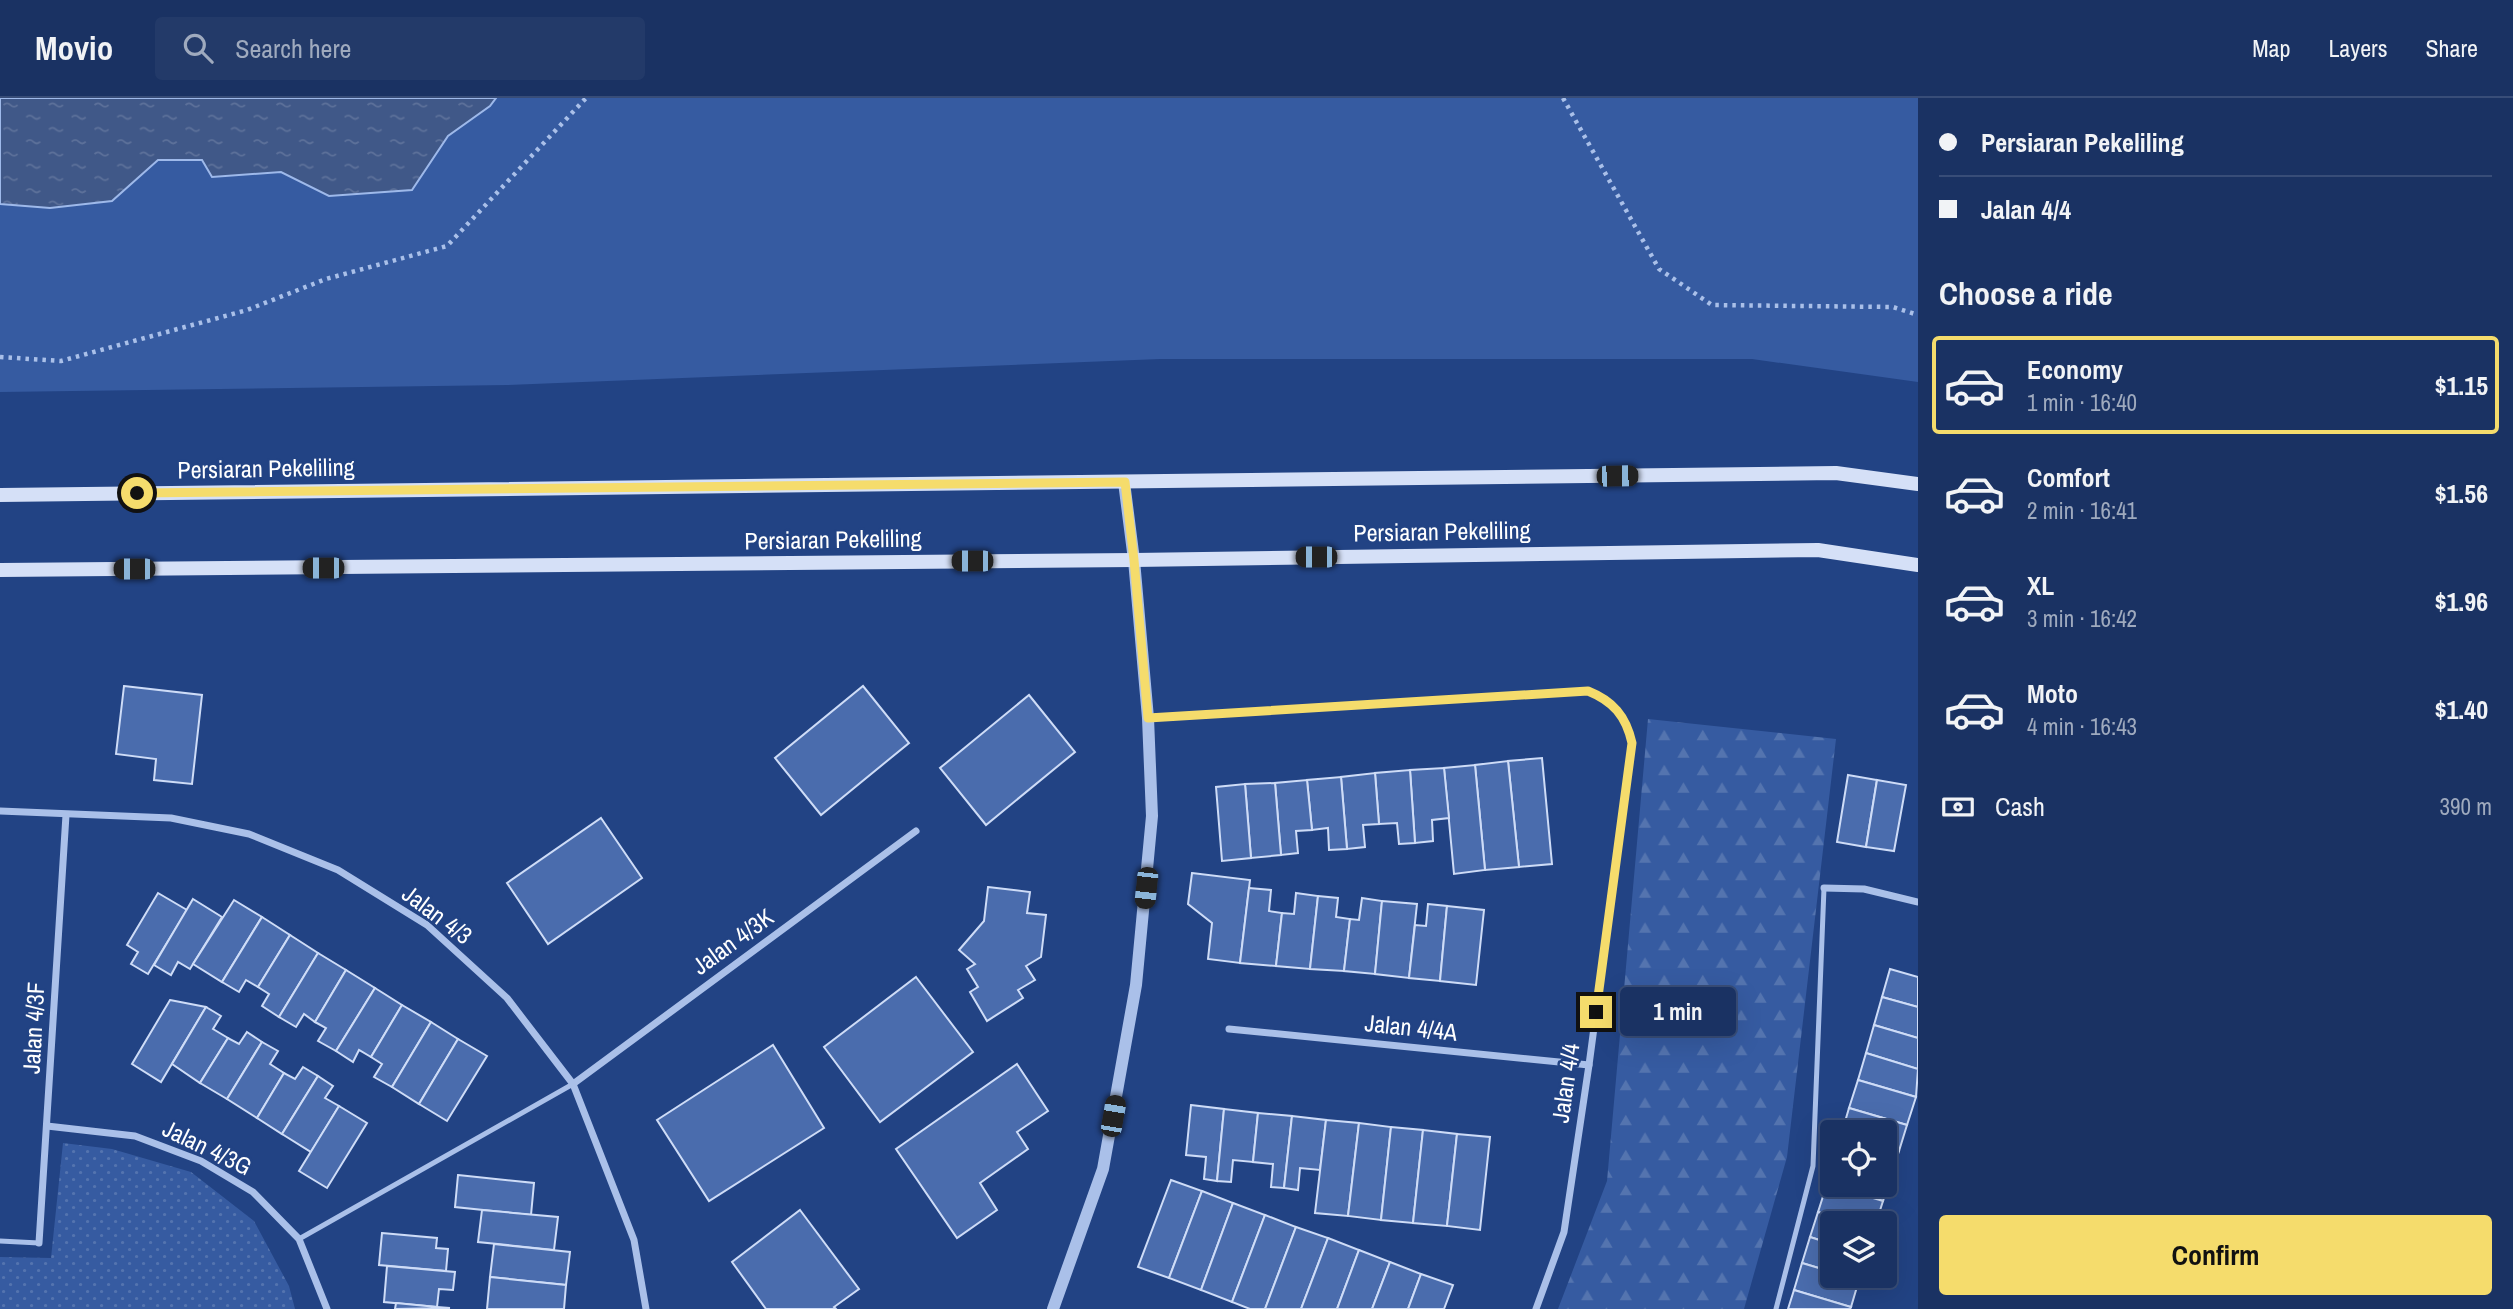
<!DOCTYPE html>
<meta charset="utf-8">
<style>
body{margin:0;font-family:"Archivo Narrow",sans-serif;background:#233a69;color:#f1f3f6;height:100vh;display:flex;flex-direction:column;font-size:26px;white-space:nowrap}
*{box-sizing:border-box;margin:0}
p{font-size:23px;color:#9faabe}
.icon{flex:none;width:38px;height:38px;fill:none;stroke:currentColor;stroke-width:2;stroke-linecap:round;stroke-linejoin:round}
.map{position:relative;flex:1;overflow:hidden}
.details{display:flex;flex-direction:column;background:#1a3263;width:595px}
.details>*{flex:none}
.hud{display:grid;align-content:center;height:154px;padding:0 21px;background:#1a3263}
.tools{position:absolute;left:1820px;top:1022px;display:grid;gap:14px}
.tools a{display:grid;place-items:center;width:77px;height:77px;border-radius:7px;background:#1a3263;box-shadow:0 7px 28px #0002,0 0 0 2px #384d78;font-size:35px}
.end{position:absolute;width:32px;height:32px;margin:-16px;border:9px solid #f5dc6c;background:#111;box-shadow:0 0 0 4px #111}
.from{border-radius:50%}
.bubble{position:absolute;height:49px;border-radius:7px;background:#1a3263;box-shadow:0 7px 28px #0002,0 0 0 2px #384d78;font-size:23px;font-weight:800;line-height:49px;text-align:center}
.car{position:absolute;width:21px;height:42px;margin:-21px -10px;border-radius:9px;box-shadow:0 0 5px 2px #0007;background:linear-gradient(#222 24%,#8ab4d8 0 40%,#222 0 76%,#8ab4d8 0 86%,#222 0)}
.hud b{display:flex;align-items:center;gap:24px;height:66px;font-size:26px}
.hud b+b{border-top:2px solid #384d78}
.hud i{width:18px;height:18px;background:#f1f3f6}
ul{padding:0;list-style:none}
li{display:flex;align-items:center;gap:21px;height:98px;margin:0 14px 10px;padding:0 7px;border:4px solid transparent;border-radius:7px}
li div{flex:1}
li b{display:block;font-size:26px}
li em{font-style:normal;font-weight:800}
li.selected{border-color:#f5dc6c}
li>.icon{width:63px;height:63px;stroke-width:1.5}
h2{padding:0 21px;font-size:32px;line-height:84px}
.pay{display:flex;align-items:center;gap:18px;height:77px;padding:0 21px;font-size:26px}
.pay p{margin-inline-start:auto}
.cta{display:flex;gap:14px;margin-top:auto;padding:14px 21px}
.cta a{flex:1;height:80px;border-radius:7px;background:#f5dc6c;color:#111;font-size:28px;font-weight:800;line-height:80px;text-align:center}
header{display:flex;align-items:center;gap:42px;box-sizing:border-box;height:98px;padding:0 35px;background:#1a3263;border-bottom:2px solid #384d78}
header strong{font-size:33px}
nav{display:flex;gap:38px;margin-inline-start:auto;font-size:24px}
.search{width:490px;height:63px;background:#233a69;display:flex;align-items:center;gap:18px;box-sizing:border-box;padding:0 24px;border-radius:7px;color:#9faabe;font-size:26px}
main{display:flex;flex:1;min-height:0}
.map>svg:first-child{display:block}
.grass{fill:#365ba1}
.forest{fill:url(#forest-firs)}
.park{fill:url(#park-dots)}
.water{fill:url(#water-ripples);stroke:#9eb9ea;stroke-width:2}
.building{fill:#4a6cad;stroke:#cedcf7;stroke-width:2}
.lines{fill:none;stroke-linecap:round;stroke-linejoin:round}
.path{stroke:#aac0e9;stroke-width:4.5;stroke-dasharray:3.5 5;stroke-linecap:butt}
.service{stroke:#aac0e9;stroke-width:5}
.minor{stroke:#aac0e9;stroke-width:7}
.tertiary{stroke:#aac0e9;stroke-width:12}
.secondary{stroke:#d5e0f7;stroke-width:14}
.route{stroke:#f5dc6c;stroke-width:9}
.labels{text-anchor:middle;stroke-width:5;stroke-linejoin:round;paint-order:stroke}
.street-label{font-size:24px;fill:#fff;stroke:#224384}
</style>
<header>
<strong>Movio</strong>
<div class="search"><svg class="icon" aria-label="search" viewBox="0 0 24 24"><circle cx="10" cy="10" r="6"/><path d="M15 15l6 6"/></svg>Search here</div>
<nav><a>Map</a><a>Layers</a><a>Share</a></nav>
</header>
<main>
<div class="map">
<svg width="1918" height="1211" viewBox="0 0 1918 1211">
<defs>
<pattern id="forest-firs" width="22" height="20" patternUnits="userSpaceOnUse" patternTransform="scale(1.75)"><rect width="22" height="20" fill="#365ba1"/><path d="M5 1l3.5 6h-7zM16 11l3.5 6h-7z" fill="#5474af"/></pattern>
<pattern id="park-dots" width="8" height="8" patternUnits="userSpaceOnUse" patternTransform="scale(1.75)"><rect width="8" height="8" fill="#365ba1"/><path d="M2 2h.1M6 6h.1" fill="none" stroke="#5474af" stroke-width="1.8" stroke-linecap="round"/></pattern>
<pattern id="water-ripples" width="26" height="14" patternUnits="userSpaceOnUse" patternTransform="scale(1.75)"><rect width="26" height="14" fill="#405888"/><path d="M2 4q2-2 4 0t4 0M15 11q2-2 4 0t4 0" fill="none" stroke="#5d719a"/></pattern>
</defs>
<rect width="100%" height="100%" fill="#224384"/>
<!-- grass -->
<polygon class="grass" points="0,0 1918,0 1918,284 1752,261 1160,261 508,287 0,294"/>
<!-- forest -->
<polygon class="forest" points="1648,621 1836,641 1787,1059 1744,1211 1558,1211 1607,1083"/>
<!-- park -->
<polygon class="park" points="63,1045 112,1051 191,1074 254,1123 289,1188 295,1211 0,1211 0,1159 51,1160"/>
<!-- water -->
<polygon class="water" points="0,0 496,0 490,8 448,38 412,92 329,98 281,74 212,79 202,62 158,62 112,103 50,110 0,106"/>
<!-- building -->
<g class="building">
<polygon points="124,588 202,597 192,686 154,682 156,661 116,656"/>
<polygon points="863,588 909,645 821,717 775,660"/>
<polygon points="1029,597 1075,654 986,727 940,670"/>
<polygon points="1542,660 1552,766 1519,769 1508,663"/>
<polygon points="1508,663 1519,769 1485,772 1475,667"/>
<polygon points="1475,667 1485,772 1454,776 1444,670"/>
<polygon points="1444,670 1449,720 1432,722 1433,743 1415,745 1410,672"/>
<polygon points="1410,672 1415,745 1399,746 1397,725 1379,726 1375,675"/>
<polygon points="1375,675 1379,726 1363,727 1365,749 1347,751 1341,679"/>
<polygon points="1848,677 1877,682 1866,749 1837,744"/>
<polygon points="1341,679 1347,751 1329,752 1328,730 1312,732 1307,682"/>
<polygon points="1307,682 1312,732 1296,733 1298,755 1281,757 1275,685"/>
<polygon points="1877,682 1906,687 1894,753 1866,749"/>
<polygon points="1275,685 1281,757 1251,760 1245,686"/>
<polygon points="1245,686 1251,760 1222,763 1216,689"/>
<polygon points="601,720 642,780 548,846 507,785"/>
<polygon points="1192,775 1250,782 1240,865 1208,861 1212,825 1188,806"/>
<polygon points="988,789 1030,794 1027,815 1046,817 1041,859 1026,868 1035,882 1018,892 1023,900 987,923 970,894 978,889 967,871 975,866 959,852 984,823"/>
<polygon points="1249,790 1271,792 1269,813 1282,815 1276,868 1240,865"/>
<polygon points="158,795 187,812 148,876 131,866 138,854 127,847"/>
<polygon points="1296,795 1318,798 1310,871 1276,868 1282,815 1294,816"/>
<polygon points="1318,798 1338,800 1336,819 1350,821 1344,873 1310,871"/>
<polygon points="1362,800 1382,803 1375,876 1344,873 1350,821 1359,822"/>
<polygon points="193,801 222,819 190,871 178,864 171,877 154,867"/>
<polygon points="234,802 262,819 222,884 193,866"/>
<polygon points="1382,803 1417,806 1409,880 1375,876"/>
<polygon points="1428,806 1447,808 1440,883 1409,880 1415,827 1426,828"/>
<polygon points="1447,808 1484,812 1476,887 1440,883"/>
<polygon points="262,819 290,837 258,889 246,882 239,894 222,884"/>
<polygon points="290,837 318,855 279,919 262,908 269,896 258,889"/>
<polygon points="318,855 346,872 315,924 304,916 296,929 279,919"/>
<polygon points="1890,871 1918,879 1918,909 1882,899"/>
<polygon points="346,872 375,890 336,953 318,943 326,930 315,924"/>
<polygon points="916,879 973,954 880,1024 824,949"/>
<polygon points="375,890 402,907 371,959 359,952 353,964 336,953"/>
<polygon points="1882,899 1918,909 1918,940 1874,927"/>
<polygon points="170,902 206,909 161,984 132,966"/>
<polygon points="402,907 431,924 392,989 374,979 382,966 371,959"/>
<polygon points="206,909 221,918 213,931 228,940 200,985 172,966"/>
<polygon points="431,924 458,941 419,1006 392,989"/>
<polygon points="1874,927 1918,940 1918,971 1866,955"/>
<polygon points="247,934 262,944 227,1001 200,985 228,940 239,946"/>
<polygon points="458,941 487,958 447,1023 419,1006"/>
<polygon points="262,944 278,953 270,966 284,975 257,1020 227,1001"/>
<polygon points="773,947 824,1030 709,1103 657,1022"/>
<polygon points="1866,955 1918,971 1916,999 1858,982"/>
<polygon points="1017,966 1048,1013 1017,1034 1028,1051 980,1085 997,1112 957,1140 896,1051"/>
<polygon points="303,969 318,978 282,1036 257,1020 284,975 295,981"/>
<polygon points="318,978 333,988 325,1000 339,1008 311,1054 282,1036"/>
<polygon points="1858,982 1916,999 1907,1027 1849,1010"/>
<polygon points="1191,1007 1224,1011 1217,1083 1204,1081 1206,1059 1186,1057"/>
<polygon points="339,1008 367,1025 327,1090 299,1073"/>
<polygon points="1849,1010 1907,1027 1899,1053 1885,1048 1885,1034 1842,1034"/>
<polygon points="1224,1011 1258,1015 1253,1064 1233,1062 1231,1084 1217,1083"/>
<polygon points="1258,1015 1292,1018 1284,1090 1271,1089 1273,1066 1253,1064"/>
<polygon points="1292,1018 1326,1022 1320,1072 1300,1070 1298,1092 1284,1090"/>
<polygon points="1326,1022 1359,1025 1348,1118 1315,1115"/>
<polygon points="1359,1025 1391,1029 1381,1122 1348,1118"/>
<polygon points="1391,1029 1423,1032 1413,1125 1381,1122"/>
<polygon points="1423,1032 1457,1036 1447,1128 1413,1125"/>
<polygon points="1457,1036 1490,1039 1480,1132 1447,1128"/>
<polygon points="1885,1048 1899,1053 1890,1080 1885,1078"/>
<polygon points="1832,1068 1832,1087 1885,1087 1885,1078 1890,1080 1883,1103 1827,1086"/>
<polygon points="458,1077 534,1085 531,1117 455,1109"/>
<polygon points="1171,1082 1202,1093 1169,1180 1138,1169"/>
<polygon points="1827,1086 1883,1103 1876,1125 1854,1125 1818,1114"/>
<polygon points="1202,1093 1233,1105 1201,1192 1169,1180"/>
<polygon points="1233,1105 1265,1117 1232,1204 1201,1192"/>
<polygon points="482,1112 558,1119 554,1152 478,1144"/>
<polygon points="800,1112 859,1191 834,1209 836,1211 766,1211 732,1164"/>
<polygon points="1818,1114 1854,1125 1832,1125 1832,1146 1810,1139"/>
<polygon points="1265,1117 1296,1129 1265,1211 1250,1211 1232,1204"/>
<polygon points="1296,1129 1328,1140 1301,1211 1265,1211"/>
<polygon points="382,1135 437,1140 436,1150 448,1151 446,1173 379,1167"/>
<polygon points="1810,1139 1832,1146 1832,1174 1802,1165"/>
<polygon points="1328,1140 1359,1152 1337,1211 1301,1211"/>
<polygon points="494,1146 570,1154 566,1187 490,1179"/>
<polygon points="1359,1152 1390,1164 1372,1211 1337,1211"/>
<polygon points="1390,1164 1421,1176 1408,1211 1372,1211"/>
<polygon points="1802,1165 1832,1174 1832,1178 1844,1178 1859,1182 1851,1209 1794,1192"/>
<polygon points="387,1168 455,1174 453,1192 439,1191 437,1209 384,1204"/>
<polygon points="1421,1176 1453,1187 1444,1211 1408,1211"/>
<polygon points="490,1179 566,1187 564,1211 487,1211"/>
<polygon points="1794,1192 1851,1209 1850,1211 1788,1211"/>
<polygon points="396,1205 437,1209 450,1210 395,1211"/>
</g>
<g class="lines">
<!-- path -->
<g class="path">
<polyline points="1563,0 1659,171 1712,207 1893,209 1918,217"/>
<polyline points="0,259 61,263 247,212 326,181 447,148 586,0"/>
</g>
<!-- service -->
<g class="service">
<polyline points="299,1141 573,986"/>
<polyline points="0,1143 39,1145"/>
<polyline points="1776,1211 1813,1068 1824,790"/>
</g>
<!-- minor -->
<g class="minor">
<path d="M1148 620 1588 593C1613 603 1626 618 1632 645L1589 967 1564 1134 1536 1211"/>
<polyline points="0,713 171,720 249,736 338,772 427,827 507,900 573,986 634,1142 646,1211"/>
<polyline points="1824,790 1864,791 1918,804"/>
<polyline points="1229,931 1589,967"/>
<polyline points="573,986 916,733"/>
<polyline points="47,1028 135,1038 201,1063 253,1094 299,1141 327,1211"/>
<polyline points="39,1145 66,717"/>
</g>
<!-- tertiary -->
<polyline class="tertiary" points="1053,1211 1103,1071 1136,887 1152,718 1148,620 1134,462 1124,384"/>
<!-- secondary -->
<g class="secondary">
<polyline points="0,397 1836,375 1918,386"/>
<polyline points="0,472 1134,462 1818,452 1918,467"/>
</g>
</g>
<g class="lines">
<!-- route -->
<path class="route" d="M137 395 1125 384 1134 462 1148 620 1588 593C1613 603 1626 618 1632 645L1596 914"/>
</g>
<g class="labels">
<!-- street labels -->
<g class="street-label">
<text transform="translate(266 371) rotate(-1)" y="8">Persiaran Pekeliling</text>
<text transform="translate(1442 434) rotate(-1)" y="8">Persiaran Pekeliling</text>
<text transform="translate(833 442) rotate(-1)" y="8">Persiaran Pekeliling</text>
<text transform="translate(437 817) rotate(37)" y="8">Jalan 4/3</text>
<text transform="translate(733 844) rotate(-36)" y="8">Jalan 4/3K</text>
<text transform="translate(34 930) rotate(-87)" y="8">Jalan 4/3F</text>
<text transform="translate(1411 930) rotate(6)" y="8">Jalan 4/4A</text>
<text transform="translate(1566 985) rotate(-82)" y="8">Jalan 4/4</text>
<text transform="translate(207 1050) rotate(26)" y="8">Jalan 4/3G</text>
</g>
</g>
</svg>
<div class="tools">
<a><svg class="icon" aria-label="locate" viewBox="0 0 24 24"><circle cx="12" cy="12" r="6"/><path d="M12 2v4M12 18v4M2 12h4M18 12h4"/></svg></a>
<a><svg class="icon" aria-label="layers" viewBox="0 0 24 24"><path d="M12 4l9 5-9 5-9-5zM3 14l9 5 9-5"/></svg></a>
</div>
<i class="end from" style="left:137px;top:395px"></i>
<i class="end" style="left:1596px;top:914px"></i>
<div class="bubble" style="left:1620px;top:889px;width:116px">1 min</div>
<i class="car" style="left:1617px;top:378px;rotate:89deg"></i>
<i class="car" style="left:1316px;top:459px;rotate:270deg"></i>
<i class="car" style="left:972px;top:463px;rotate:270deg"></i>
<i class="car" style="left:323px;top:470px;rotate:270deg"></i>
<i class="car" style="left:134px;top:471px;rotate:270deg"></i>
<i class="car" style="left:1146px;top:790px;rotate:186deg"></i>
<i class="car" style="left:1113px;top:1018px;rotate:10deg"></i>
</div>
<section class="details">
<div class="hud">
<b><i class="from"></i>Persiaran Pekeliling</b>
<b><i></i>Jalan 4/4</b>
</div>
<h2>Choose a ride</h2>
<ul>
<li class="selected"><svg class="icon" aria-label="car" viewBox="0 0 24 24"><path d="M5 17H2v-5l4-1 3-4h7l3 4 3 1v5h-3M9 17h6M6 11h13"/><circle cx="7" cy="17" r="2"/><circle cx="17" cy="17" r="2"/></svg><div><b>Economy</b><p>1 min · 16:40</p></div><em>$1.15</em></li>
<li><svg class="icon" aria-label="car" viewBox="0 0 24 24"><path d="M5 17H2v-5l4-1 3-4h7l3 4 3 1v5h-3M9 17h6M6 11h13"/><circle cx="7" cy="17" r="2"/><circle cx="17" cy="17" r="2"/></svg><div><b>Comfort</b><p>2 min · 16:41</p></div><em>$1.56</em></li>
<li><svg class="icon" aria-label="car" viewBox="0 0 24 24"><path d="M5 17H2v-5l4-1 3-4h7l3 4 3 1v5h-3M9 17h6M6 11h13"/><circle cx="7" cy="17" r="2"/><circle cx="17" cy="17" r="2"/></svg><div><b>XL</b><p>3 min · 16:42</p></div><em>$1.96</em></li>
<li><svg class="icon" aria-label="car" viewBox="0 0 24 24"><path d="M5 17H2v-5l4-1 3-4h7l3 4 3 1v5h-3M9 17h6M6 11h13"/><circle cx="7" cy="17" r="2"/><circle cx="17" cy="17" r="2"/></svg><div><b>Moto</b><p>4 min · 16:43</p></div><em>$1.40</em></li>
</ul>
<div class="pay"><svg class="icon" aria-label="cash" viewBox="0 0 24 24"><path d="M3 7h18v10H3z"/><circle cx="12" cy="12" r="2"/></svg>Cash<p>390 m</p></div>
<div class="cta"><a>Confirm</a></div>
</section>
</main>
